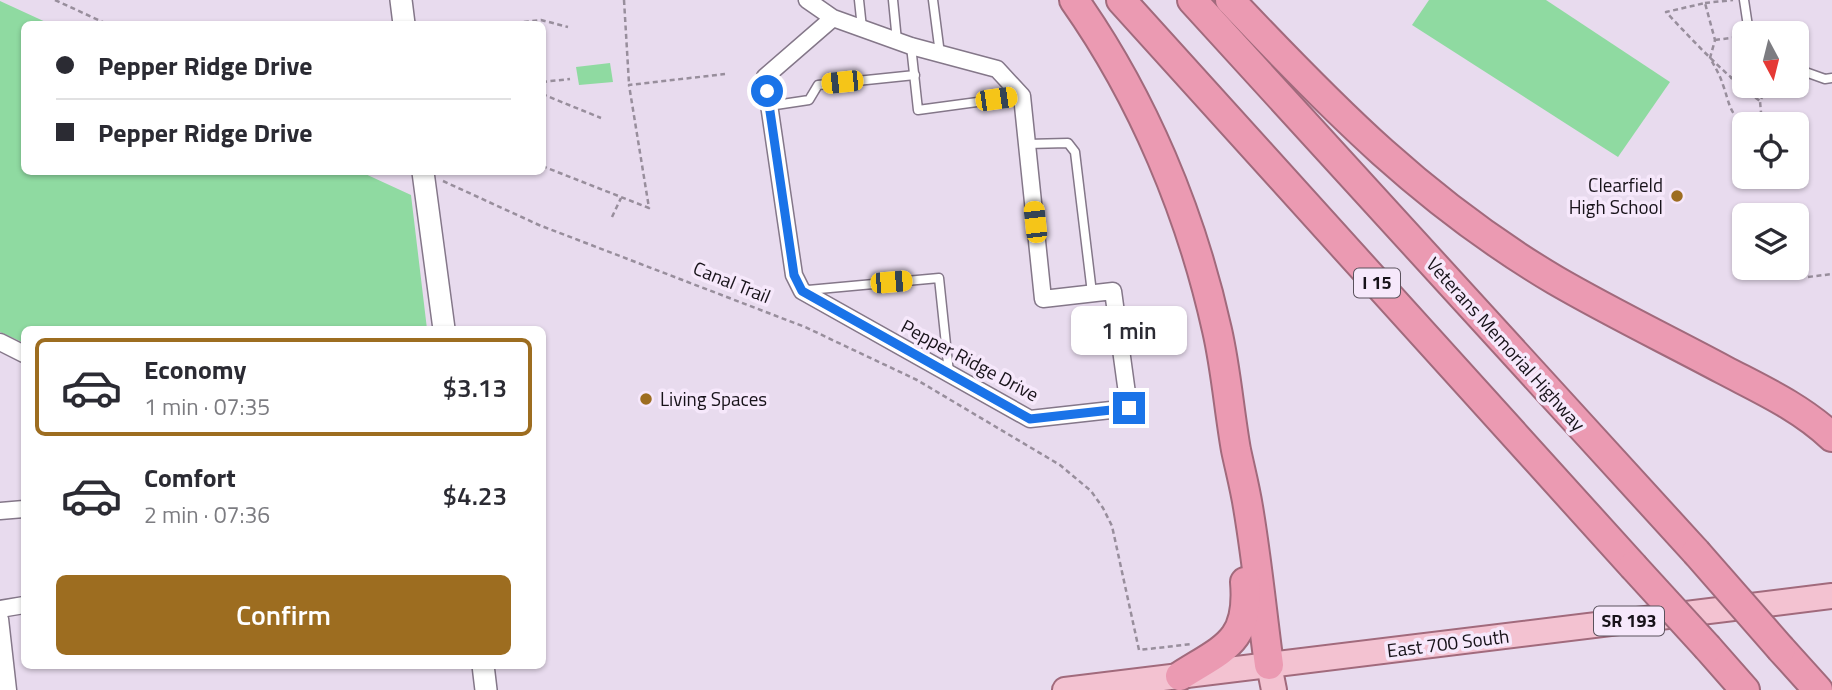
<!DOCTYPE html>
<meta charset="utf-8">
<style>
body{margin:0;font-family:"Titillium Web",sans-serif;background:#f7f7f7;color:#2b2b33;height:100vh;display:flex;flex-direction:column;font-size:26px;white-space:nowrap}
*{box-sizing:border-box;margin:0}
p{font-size:23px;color:#7c7c81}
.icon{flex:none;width:38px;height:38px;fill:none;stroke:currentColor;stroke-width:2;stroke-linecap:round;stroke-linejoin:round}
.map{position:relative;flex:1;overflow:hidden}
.side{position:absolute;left:21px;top:326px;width:525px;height:343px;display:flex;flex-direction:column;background:#fff;border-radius:10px;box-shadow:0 2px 5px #0004}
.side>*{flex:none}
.banner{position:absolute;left:21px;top:21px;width:525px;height:154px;border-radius:10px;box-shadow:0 2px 5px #0004;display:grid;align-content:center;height:154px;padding:0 35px;background:#fff}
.needle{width:46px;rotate:173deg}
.controls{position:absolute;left:1732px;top:21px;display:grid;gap:14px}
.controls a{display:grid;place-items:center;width:77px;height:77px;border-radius:10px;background:#fff;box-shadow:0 2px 5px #0004;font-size:35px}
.end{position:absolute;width:32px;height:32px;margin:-16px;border:9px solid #1a73e8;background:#fff;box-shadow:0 0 0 4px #fff}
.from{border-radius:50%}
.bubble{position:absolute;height:49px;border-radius:10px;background:#fff;box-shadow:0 2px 5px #0004;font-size:23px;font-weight:600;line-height:49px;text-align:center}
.car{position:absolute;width:21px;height:42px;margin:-21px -10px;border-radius:9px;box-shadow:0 0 5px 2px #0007;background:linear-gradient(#f5c518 24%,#345 0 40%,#f5c518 0 76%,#345 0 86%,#f5c518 0)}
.banner b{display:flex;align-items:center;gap:24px;height:66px;font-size:26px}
.banner b+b{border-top:2px solid #e1e1e2}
.banner i{width:18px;height:18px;background:#2b2b33}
ul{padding:12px 0 0;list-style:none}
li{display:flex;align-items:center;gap:21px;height:98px;margin:0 14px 10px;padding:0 21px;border:4px solid transparent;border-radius:10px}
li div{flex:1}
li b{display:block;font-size:26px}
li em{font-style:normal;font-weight:600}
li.selected{border-color:#9d6d20}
li>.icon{width:63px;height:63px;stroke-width:1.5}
.cta{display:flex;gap:14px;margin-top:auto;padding:14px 35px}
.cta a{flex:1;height:80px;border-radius:10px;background:#9d6d20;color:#fff;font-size:28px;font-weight:600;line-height:80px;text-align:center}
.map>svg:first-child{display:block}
.green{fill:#8fdaa1}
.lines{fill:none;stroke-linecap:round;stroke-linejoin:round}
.lane-casing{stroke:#847789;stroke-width:11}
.street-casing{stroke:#847789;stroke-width:19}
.secondary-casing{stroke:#847789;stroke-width:24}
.primary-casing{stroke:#a16a7c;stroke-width:28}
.highway-casing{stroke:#a16a7c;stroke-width:32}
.path{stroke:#988e9c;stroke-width:2.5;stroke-dasharray:5 3.5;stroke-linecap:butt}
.lane{stroke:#fff;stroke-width:8}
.street{stroke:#fff;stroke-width:16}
.secondary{stroke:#fff;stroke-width:21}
.primary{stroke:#f3c2d1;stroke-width:24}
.highway{stroke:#eb9ab2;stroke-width:28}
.highway-bridge-casing{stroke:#a16a7c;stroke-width:32;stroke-linecap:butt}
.highway-bridge{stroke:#eb9ab2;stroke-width:28}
.route{stroke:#1a73e8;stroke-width:9}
.poi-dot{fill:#9d6d20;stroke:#f6e8fb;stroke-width:2.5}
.labels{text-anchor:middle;stroke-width:7;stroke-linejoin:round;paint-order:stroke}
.shield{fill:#f6e8fb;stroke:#5a525d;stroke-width:2}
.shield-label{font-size:18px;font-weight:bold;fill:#171219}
.poi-label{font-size:19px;fill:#171219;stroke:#f6e8fb;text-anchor:end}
.street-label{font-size:19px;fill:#171219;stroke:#f6e8fb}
</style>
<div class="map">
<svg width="1832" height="690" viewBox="0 0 1832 690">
<rect width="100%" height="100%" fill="#e8dbee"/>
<!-- green -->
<g class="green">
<polygon points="1429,0 1546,0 1670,82 1618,157 1412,25"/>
<polygon points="0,1 50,24 24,24 24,172 361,172 411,195 427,329 24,329 24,343 0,332"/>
<polygon points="610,63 613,82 579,85 576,67"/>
</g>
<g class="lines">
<defs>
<g id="lane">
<polyline points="859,0 862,28"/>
<polyline points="893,0 897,41"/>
<polyline points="933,0 940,54"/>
<polyline points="1744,0 1749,33"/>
<polyline points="911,46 918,110 1022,96"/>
<polyline points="1797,69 1825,79 1832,78"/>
<polyline points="769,106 809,100 818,85 915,75"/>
<polyline points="1027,144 1068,143 1075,152 1092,293"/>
<polyline points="808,290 939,278 949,373"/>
</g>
<g id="street">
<polyline points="807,0 833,18 911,46 997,69 1022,96 1043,299 1113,291 1129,408 1030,419 802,291 794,275 765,77 833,18"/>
<polyline points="0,342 24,354"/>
<polyline points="0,511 24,509"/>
<polyline points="0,609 24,605"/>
<polyline points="0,619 8,690"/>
</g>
<g id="secondary">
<polyline points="401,0 404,24"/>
<polyline points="423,172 444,329"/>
<polyline points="483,665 486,690"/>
</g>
<g id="primary">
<polyline points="1269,665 1274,690"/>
<polyline points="1065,690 1832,596"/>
</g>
<g id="highway">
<path d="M1074 0C1143 98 1191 213 1217 330 1226 369 1229 410 1236 450 1240 469 1245 488 1248 507 1257 560 1262 613 1269 665"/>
<polyline points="1121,0 1633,566"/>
<polyline points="1192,0 1696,552"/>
<path d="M1230 0C1333 109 1425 203 1555 280 1610 312 1668 340 1724 370 1762 390 1800 407 1832 437"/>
<polyline points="1708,648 1745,690"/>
<polyline points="1781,649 1818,690"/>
<path d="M1180 676C1224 648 1250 642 1245 582"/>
</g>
</defs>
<!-- lane casing -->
<use href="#lane" class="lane-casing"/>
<!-- street casing -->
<use href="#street" class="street-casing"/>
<!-- secondary casing -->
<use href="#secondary" class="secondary-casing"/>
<!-- primary casing -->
<use href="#primary" class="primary-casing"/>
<!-- highway casing -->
<use href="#highway" class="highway-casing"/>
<!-- path -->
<g class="path">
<polyline points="55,0 107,24"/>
<polyline points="624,0 629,84"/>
<polyline points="1705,3 1733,0"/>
<polyline points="507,24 541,20 568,27"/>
<polyline points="1715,40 1738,37"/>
<polyline points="1730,78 1745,74"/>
<polyline points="542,82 570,79"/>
<polyline points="542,94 601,118"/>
<polyline points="1736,119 1739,154 1745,148"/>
<polyline points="1762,124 1760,101 1768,86"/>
<path d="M1745 125C1729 114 1729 101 1723 85 1720 75 1715 67 1710 58L1715 40 1705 3 1666 12C1696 44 1725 75 1760 101"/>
<polyline points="542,166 649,208 629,85 725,74"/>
<polyline points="443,181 539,225 805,327 917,380 1060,465 1091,491 1103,508 1112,526 1139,650 1192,644"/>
<polyline points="612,217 621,198"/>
<polyline points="1808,277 1832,274"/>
</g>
<!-- lane -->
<use href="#lane" class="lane"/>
<!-- street -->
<use href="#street" class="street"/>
<!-- secondary -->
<use href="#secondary" class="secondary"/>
<!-- primary -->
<use href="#primary" class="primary"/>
<!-- highway -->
<use href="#highway" class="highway"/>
<defs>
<g id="highway-bridge">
<polyline points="1696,552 1781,649"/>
<polyline points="1633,566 1708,648"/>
</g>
</defs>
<!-- highway-bridge casing -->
<use href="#highway-bridge" class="highway-bridge-casing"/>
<!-- highway-bridge -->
<use href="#highway-bridge" class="highway-bridge"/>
</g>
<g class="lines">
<!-- route -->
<polyline class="route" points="767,91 794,275 802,291 1030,419 1129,408"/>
</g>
<!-- markers -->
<g class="poi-dot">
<circle cx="1677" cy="196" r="7"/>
<circle cx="646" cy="399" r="7"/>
</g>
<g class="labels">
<!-- shield labels -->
<g class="shield">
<rect x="1354" y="268.5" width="46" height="29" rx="5"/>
<rect x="1594" y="606.5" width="70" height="29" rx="5"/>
</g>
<g class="shield-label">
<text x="1377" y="289">I 15</text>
<text x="1629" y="627">SR 193</text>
</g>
<!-- poi labels -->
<g class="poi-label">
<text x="1663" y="192">Clearfield<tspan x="1663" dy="22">High School</tspan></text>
<text x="660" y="406" text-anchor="start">Living Spaces</text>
</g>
<!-- street labels -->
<g class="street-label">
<text transform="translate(732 282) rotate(22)" y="7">Canal Trail</text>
<text transform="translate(1506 344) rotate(48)" y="7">Veterans Memorial Highway</text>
<text transform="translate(970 360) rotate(28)" y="7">Pepper Ridge Drive</text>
<text transform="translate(1448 643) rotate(-7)" y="7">East 700 South</text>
</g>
</g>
</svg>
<div class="controls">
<a><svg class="needle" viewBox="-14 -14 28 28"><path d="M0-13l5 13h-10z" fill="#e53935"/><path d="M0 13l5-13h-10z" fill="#7c7c81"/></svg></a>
<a><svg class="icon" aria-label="locate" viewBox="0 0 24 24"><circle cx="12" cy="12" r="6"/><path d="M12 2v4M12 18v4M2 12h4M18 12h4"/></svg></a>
<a><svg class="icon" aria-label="layers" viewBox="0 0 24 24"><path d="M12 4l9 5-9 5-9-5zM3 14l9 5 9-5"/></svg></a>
</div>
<i class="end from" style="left:767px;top:91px"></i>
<i class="end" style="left:1129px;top:408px"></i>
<div class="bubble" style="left:1071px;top:306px;width:116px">1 min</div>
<i class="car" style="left:842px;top:82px;rotate:264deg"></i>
<i class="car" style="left:996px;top:99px;rotate:82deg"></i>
<i class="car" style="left:1035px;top:222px;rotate:354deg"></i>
<i class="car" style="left:891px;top:282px;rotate:85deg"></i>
<div class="banner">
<b><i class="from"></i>Pepper Ridge Drive</b>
<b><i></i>Pepper Ridge Drive</b>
</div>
<section class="side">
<ul>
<li class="selected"><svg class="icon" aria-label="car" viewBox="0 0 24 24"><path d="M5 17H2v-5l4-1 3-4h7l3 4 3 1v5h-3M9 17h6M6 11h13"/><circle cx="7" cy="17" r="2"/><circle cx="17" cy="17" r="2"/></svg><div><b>Economy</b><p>1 min · 07:35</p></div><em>$3.13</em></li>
<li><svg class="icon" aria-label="car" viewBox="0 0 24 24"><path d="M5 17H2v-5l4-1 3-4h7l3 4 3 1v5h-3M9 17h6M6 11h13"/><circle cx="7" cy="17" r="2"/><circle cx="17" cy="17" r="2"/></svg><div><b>Comfort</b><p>2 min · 07:36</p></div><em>$4.23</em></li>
</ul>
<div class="cta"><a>Confirm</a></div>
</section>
</div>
